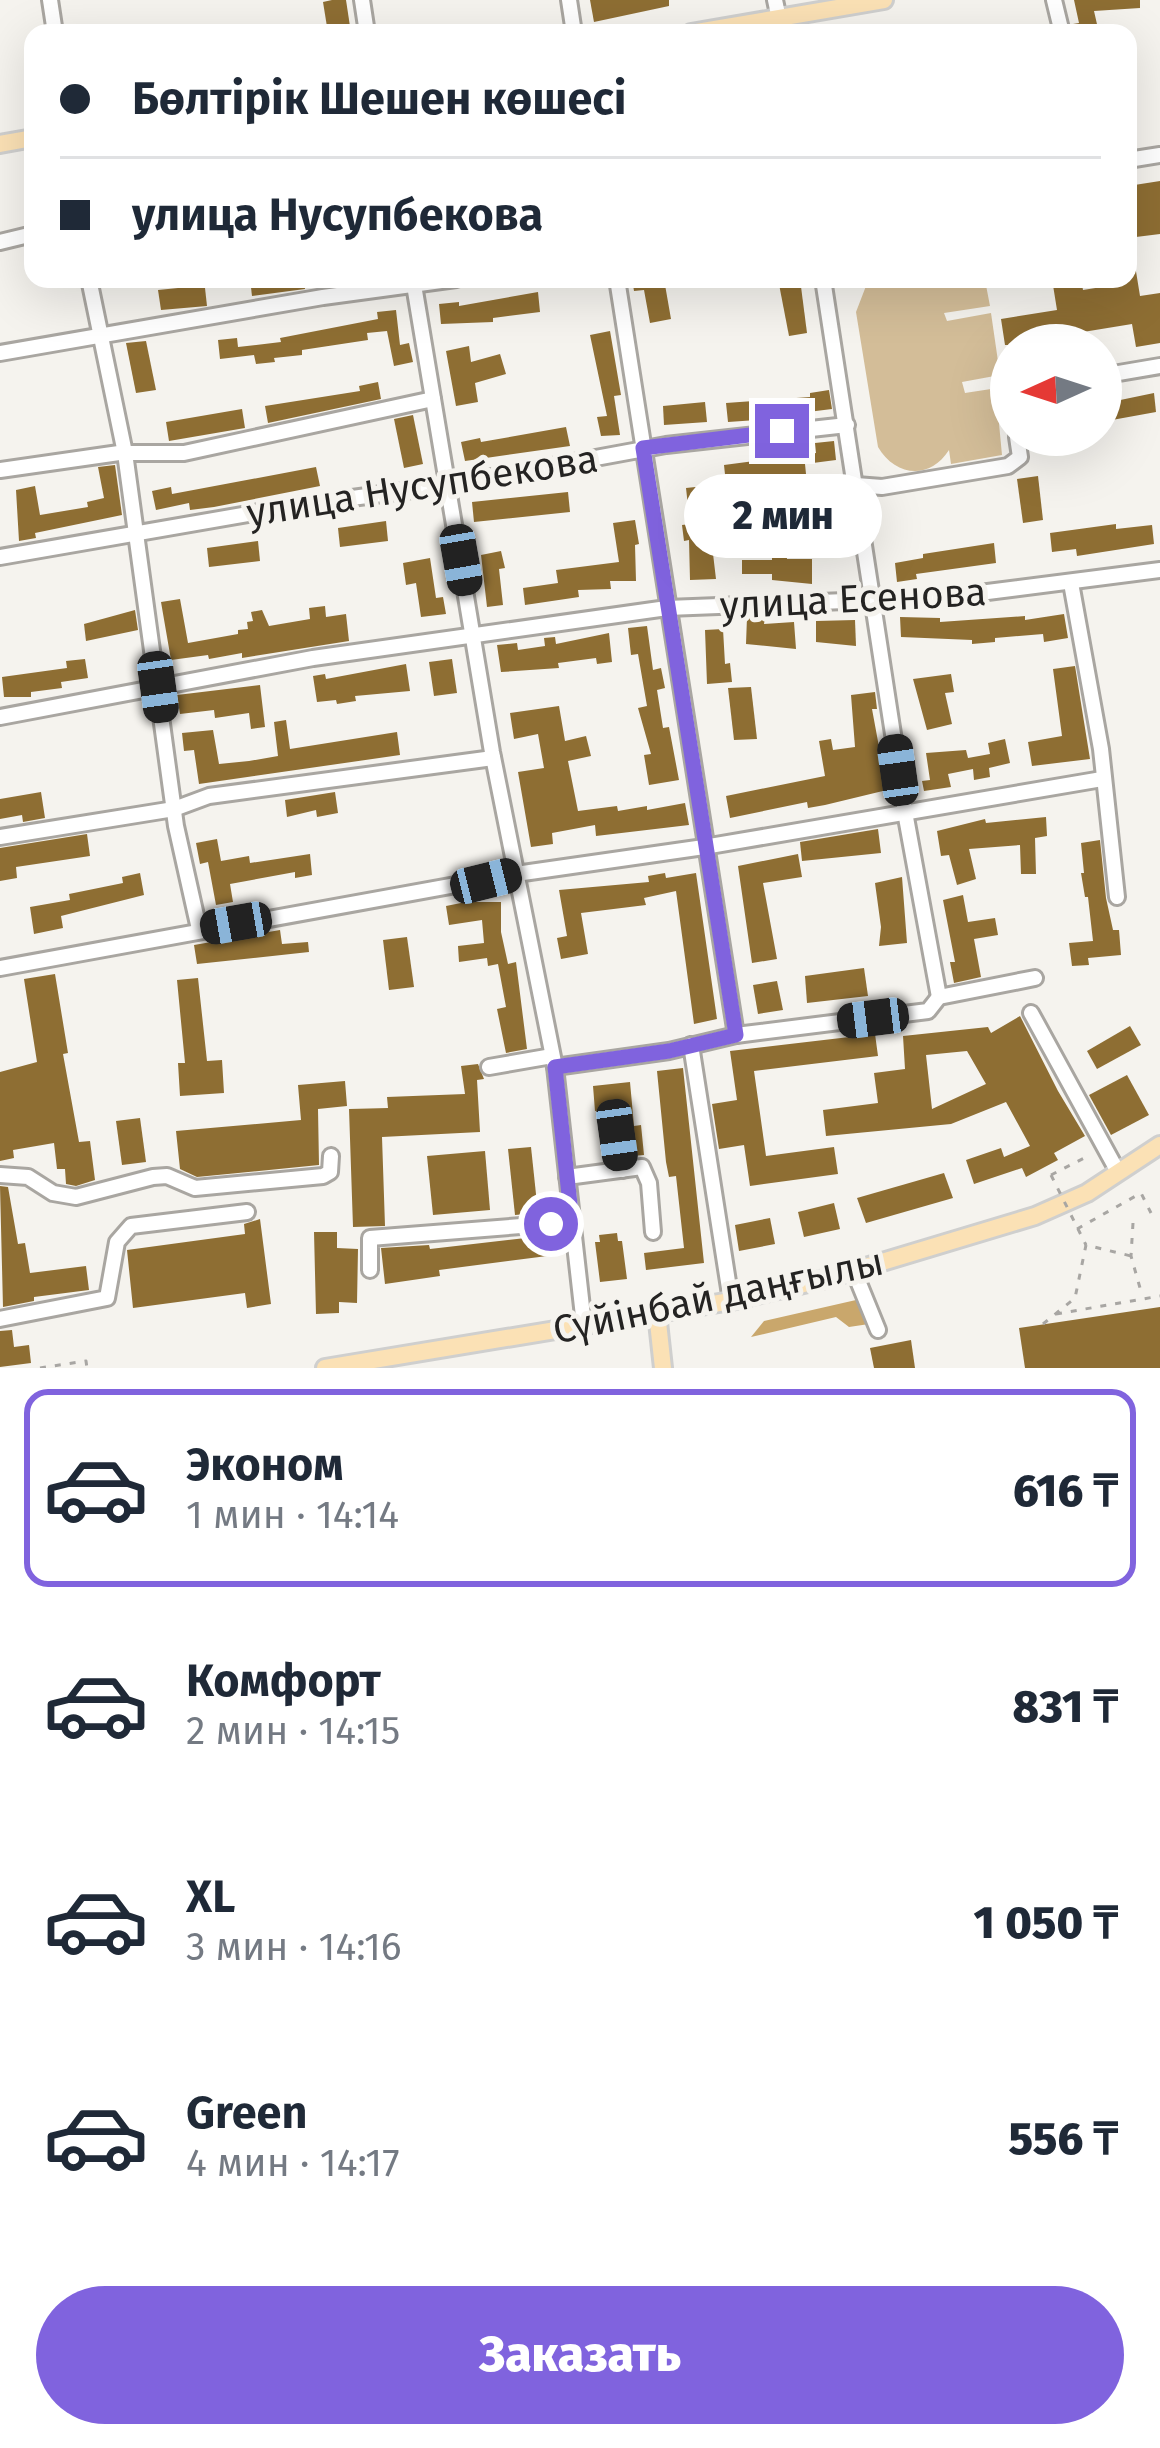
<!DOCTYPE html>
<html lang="ru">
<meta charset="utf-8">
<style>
body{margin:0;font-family:"Fira Sans",sans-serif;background:#f2f2f3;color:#1f2937;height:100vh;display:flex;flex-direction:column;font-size:45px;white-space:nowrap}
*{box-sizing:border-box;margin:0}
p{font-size:39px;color:#747a83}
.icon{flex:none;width:66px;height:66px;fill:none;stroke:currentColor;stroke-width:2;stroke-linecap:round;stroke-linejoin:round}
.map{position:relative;height:1368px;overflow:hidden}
.panel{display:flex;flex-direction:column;background:#fff;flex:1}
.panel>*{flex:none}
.guide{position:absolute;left:24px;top:24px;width:1113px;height:264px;border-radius:24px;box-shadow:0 12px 48px #0002;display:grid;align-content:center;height:264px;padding:0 36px;background:#fff}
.needle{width:78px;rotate:267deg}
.tools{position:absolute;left:990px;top:324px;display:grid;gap:24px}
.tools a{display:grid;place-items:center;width:132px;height:132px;border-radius:50%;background:#fff;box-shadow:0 12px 48px #0002;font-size:60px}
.end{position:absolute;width:54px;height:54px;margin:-27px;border:15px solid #8063de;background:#fff;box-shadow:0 0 0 6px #fff}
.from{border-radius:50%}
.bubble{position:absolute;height:84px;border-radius:42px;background:#fff;box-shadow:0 12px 48px #0002;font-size:39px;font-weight:800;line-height:84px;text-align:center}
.car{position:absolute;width:36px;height:72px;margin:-36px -18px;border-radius:15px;box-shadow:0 0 9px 3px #0007;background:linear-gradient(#222 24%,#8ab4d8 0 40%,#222 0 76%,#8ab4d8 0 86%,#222 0)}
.guide b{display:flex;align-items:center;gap:42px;height:114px;font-size:45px}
.guide b+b{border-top:3px solid #e0e1e3}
.guide i{width:30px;height:30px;background:#1f2937}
ul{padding:21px 0 0;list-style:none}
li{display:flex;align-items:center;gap:36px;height:198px;margin:0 24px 18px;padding:0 12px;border:6px solid transparent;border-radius:24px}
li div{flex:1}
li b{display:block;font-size:45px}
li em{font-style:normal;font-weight:800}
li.active{border-color:#8063de}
li>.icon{width:108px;height:108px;stroke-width:1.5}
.cta{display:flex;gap:24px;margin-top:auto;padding:24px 36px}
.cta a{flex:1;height:138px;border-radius:72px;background:#8063de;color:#fff;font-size:48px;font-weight:800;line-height:138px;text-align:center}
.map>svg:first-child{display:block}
.green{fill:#d3bd98}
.forest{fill:#c9a76c}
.building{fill:#8e6e33;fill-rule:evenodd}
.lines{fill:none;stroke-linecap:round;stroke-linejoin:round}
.minor-casing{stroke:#a9a6a1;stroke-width:20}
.major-casing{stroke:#cfcfce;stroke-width:22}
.path{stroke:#a8a6a3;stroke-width:3;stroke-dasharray:6 9;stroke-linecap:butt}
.minor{stroke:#fff;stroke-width:14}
.major{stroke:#fbe1b5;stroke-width:16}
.path-bridge{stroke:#a8a6a3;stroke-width:3;stroke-dasharray:6 9;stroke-linecap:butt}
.route{stroke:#8063de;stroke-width:15}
.labels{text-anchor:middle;stroke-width:10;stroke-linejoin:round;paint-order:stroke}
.street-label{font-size:39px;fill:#242322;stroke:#f5f3ee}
</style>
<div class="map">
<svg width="1160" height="1368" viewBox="0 0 1160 1368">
<rect width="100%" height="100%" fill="#f5f3ee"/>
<!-- green -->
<path class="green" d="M877 279H913L919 283 920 279H936L939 285 985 280 990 306 944 313 947 321 991 313 1000 375 962 382 965 393 991 389 996 392 1002 455 951 464 949 450C929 481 895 476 878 447L856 312 866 286Z"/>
<!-- forest -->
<polygon class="forest" points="856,1300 869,1324 849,1327 836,1317 751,1337 764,1321"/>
<!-- building -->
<g class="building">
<polygon points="332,0 346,0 351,33 328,33 323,2"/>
<polygon points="590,0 669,0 669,6 594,22"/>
<polygon points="1074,0 1140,0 1140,8 1094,11 1099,33 1075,33 1073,24 1079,23"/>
<polygon points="1160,181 1160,234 1128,238 1128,186"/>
<polygon points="1128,259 1134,259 1140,296 1160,293 1160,343 1136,347 1132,324 1083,332 1085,345 1005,345 1001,319 1057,310 1052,279 1081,279 1083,290 1114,285 1113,279 1128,279"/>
<polygon points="250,279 304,279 305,289 252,296"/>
<polygon points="632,279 664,279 671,319 650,323 644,290 634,291"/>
<polygon points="778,279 800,279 807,333 789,336"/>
<polygon points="178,288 205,288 207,306 161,310 158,290"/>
<polygon points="538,292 540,312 493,318 493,322 441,324 439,304 459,302 459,306"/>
<polygon points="396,310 400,345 409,343 413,362 394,366 387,331 367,333 368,340 302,350 302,355 274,358 275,362 256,364 254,355 220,359 218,340 237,338 238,347 281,342 280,338 378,319 377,312"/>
<polygon points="610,331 621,395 614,396 620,435 601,436 597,417 607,416 590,335"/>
<polygon points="146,341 156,390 136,393 126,343"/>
<polygon points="469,346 471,362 500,354 506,374 475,383 478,402 456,406 446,351"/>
<polygon points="378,382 381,399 268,423 265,406 360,391 359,386"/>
<polygon points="829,390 832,409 800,413 801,417 728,422 726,403 810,397 810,393"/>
<polygon points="1154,393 1156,412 1101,422 1101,404"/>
<polygon points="705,402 707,422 664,425 663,406"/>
<polygon points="242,409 245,428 169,441 166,422"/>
<polygon points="413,415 423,464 404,468 394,419"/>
<polygon points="566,427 570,446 465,461 461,442 480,438 481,442"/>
<polygon points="834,441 836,460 805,464 806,474 726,484 724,465 816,453 815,443"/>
<polygon points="115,465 122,515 35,533 36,538 19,541 16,490 35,486 40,515 88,507 87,502 104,498 98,467"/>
<polygon points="316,467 320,486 214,507 190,510 189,503 156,510 152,491 171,487 172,494"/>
<polygon points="1038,476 1043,520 1023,523 1017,479"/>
<polygon points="705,486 716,579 690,580 689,540 684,541 682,525 690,524 686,488"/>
<polygon points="568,492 570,512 474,522 472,502"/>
<polygon points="635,520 639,544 635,545 636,581 610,581 611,589 578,590 579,597 525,605 523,588 558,583 556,570 619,562 613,523"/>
<polygon points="386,521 388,541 340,547 338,528"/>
<polygon points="1116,524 1116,529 1152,525 1154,544 1077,556 1076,549 1052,552 1050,533"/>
<polygon points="258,541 260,561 209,567 207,548"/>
<polygon points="994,543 996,563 916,574 917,579 897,582 895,563 923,558 923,554"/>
<polygon points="772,549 786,549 787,559 812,559 812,584 772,580 772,574 742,574 742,560 772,560"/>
<polygon points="501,551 505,568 499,569 503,605 487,607 481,555"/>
<polygon points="430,558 436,598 443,597 446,614 421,617 416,583 406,585 403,563"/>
<polygon points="180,599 188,643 238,634 238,630 248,629 247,622 253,621 251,612 262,610 269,626 310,619 309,608 325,606 326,617 346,614 349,641 242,658 242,653 209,659 208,655 171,660 161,602"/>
<polygon points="135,610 138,630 86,641 84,624"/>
<polygon points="1064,614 1068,638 1044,642 1043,634 995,638 995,642 972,644 972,640 901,637 900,617 940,618 940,622 1025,616 1025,620"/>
<polygon points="747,617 765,618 764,624 794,622 796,649 746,644"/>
<polygon points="855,620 856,646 816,642 816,621"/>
<polygon points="647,626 653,670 661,668 665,688 657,690 663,728 669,727 679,780 649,785 644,755 651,754 638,708 647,706 638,654 631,655 628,628"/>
<polygon points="723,629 725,664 730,663 732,682 707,684 705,630"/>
<polygon points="609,633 612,662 597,664 596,658 558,663 559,668 501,672 497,645 517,643 518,650 545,646 544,638 555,637 556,644"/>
<polygon points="85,659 88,678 61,682 62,688 31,692 31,697 4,697 2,677 67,668 66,661"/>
<polygon points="452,659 457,693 434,696 429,662"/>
<polygon points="406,664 410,691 355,696 356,701 337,704 336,700 317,702 313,676 325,674 326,679"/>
<polygon points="1075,666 1090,759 1032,766 1028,742 1062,736 1053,669"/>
<polygon points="951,674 954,692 945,693 952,724 927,730 913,679"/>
<polygon points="260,685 265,727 251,729 249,713 215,718 214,710 180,714 177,695"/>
<polygon points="751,687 757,739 734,740 728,688"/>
<polygon points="875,692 877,709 872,709 887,790 825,805 808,808 807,802 730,818 726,796 825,776 819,741 831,739 833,750 855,747 851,695"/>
<polygon points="559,706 565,741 586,736 591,756 568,761 578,811 617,806 618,811 647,806 647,810 685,803 689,825 596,836 595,825 552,833 553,844 531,847 518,772 544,768 538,734 514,739 510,713"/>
<polygon points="286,720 290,749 397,732 400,755 199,784 194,750 184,751 182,733 213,730 219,764 249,761 278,756 274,722"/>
<polygon points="1005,739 1010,763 989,768 990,777 974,780 973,769 948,774 951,787 924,791 922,781 930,780 926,753 966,750 968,758 990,754 988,743"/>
<polygon points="41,792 45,818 23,822 22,815 0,819 0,799"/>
<polygon points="335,792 338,813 317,817 316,810 287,817 285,800"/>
<polygon points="1046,817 1047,836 1035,838 1036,874 1021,874 1020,845 969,849 976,879 957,885 949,855 941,856 937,831 985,819 986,823"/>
<polygon points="878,829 881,853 802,861 800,842"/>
<polygon points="87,834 90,856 16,867 17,878 0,881 0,848"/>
<polygon points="217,839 221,861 249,856 250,863 310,854 312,875 295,878 295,872 230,884 233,902 216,905 208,862 200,864 196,843"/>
<polygon points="1100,840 1106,898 1113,930 1119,930 1121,955 1088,958 1089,965 1072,966 1069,943 1093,941 1088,897 1085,897 1081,873 1084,873 1081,843"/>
<polygon points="798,854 802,877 763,883 777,959 752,963 738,866"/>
<polygon points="140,873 144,895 61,916 63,928 34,934 30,907 70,900 69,894 123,883 122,877"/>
<polygon points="665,873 666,878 696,873 717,1019 694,1024 676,891 644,898 646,905 581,913 588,954 561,959 557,938 567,936 559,890 649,882 648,876"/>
<polygon points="902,877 907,943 879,946 881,927 875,883"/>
<polygon points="963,895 968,922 995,918 998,935 974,939 981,977 954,983 950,962 955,962 943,900"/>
<polygon points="466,902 501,902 501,932 508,964 516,962 527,1049 506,1053 497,1009 506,1007 498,964 488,966 487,958 459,962 458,946 484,943 482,920 449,925 446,906"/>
<polygon points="280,930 282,944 308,942 309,952 197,964 194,945"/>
<polygon points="407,937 414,987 389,990 383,940"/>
<polygon points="864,968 868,996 807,1003 805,976"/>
<polygon points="55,974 68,1053 63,1054 79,1142 90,1141 95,1180 76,1186 66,1184 65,1169 57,1169 54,1143 13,1150 14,1158 0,1161 0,1072 37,1062 24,979"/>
<polygon points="198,978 207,1061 222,1060 224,1093 180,1096 178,1063 185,1063 177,980"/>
<polygon points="777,981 783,1010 758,1014 753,985"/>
<path d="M1020 1016 1058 1091 1085 1136 1054 1153 1058 1160 1026 1177 1022 1168 974 1184 966 1160 1001 1148 1004 1157 1030 1146 1006 1102 951 1124 826 1136 823 1110 878 1103 874 1073 905 1069 903 1036 988 1027 991 1033ZM967 1051 986 1084 932 1109 926 1055Z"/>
<polygon points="1130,1026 1141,1045 1097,1069 1087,1051"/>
<polygon points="875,1034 878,1056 754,1071 766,1156 834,1147 838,1174 750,1186 744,1145 719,1149 712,1104 737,1100 730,1051"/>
<polygon points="478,1064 484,1079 477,1080 480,1132 382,1137 385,1226 353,1227 349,1109 388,1108 387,1097 465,1094 461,1066"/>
<polygon points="683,1068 704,1263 646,1270 644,1253 684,1248 676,1176 669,1177 666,1162 657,1071"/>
<polygon points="1127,1075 1149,1115 1111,1135 1089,1095"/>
<polygon points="345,1081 347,1106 318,1109 319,1165 197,1177 180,1169 176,1131 301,1120 298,1085"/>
<polygon points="630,1082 634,1126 641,1125 644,1155 631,1156 622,1108 595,1111 593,1086"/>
<polygon points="140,1118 146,1162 122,1165 116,1121"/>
<polygon points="531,1147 538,1213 515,1215 508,1149"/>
<polygon points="485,1151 490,1210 433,1215 427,1156"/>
<polygon points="944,1173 953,1198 866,1223 857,1198"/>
<polygon points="0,1186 8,1187 18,1244 25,1243 30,1273 86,1266 89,1290 34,1297 34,1301 3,1307"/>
<polygon points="834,1203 840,1229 804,1237 798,1212"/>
<polygon points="770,1218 775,1244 739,1251 735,1225"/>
<polygon points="260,1219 271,1304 247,1308 245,1293 133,1308 127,1250 245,1234 244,1224"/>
<polygon points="314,1232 337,1232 337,1248 358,1249 357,1303 339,1302 339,1313 316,1314"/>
<polygon points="617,1233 618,1241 622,1241 627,1279 600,1282 595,1242 600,1242 599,1235"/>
<polygon points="552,1235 555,1255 439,1270 440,1276 385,1284 381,1248 429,1245 430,1249"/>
<polygon points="1160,1307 1160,1368 1025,1368 1019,1328"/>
<polygon points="12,1330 14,1347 29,1345 31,1363 0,1367 0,1331"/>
<polygon points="911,1340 915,1368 874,1368 870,1348"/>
</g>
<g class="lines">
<defs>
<g id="minor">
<polyline points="50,0 55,33"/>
<polyline points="362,0 367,33"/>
<polyline points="569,0 574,33"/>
<polyline points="775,0 782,33"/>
<polyline points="1054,0 1062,33"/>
<polyline points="1128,160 1160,155"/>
<polyline points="0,242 33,234"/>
<polyline points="89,279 125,453 176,826 199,929"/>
<polyline points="413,279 492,752 555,1067 584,1325"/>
<polyline points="617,279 736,1035"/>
<polyline points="823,279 905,812 939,997"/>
<polyline points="0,353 323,297 456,279"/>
<polyline points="1101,376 1160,366"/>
<polyline points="0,470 119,453 184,453 433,399"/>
<polyline points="856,485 882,487 1008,466 1020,457 1017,437"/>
<polyline points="0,557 300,505 449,485 666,445 847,425"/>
<polyline points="1071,583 1101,749 1117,897"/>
<polyline points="0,717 313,658 667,608 948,597 1160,570"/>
<polyline points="0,837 174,809 209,796 493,758"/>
<polyline points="0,968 516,874 704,847 1102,779"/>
<polyline points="1031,1013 1118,1172"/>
<polyline points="691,1045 731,1301"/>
<polyline points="489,1067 552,1056"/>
<polyline points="555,1067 669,1051 736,1035 928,1011 939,997 1035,978"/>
<polyline points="617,1135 622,1170"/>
<polyline points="0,1175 28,1177 53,1193 76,1197 153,1177 167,1176 195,1188 323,1176 330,1172 331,1156"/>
<polyline points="567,1177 642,1167 649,1183 653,1232"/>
<polyline points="370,1270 370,1238 572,1222"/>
<polyline points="854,1271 878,1330"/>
<polyline points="0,1319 107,1298 117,1242 131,1226 247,1212"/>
</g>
<g id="major">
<polyline points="691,33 884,0"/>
<polyline points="0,144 33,138"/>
<polyline points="657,1313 663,1368"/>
<polyline points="325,1368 731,1301 829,1278 1035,1216 1087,1193 1160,1145"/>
</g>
</defs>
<!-- minor casing -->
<use href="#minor" class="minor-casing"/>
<!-- major casing -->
<use href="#major" class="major-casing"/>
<!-- path -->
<g class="path">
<polyline points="1051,1175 1090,1155"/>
<polyline points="1133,1223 1131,1256 1140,1288"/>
<polyline points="1077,1229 1141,1193 1151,1213"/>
<polyline points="1056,1314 1160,1296"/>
<polyline points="1043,1324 1075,1298 1086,1245 1131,1256"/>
<polyline points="40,1368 86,1361 87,1368"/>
</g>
<!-- minor -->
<use href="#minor" class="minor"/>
<!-- major -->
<use href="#major" class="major"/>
<!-- path-bridge -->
<polyline class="path-bridge" points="1051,1175 1086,1245"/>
</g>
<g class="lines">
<!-- route -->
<polyline class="route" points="551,1224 572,1222 555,1067 669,1051 736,1035 643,448 782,431"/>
</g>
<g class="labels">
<!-- street labels -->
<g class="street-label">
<text transform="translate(422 485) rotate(-9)" y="14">улица Нусупбекова</text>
<text transform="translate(853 598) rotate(-3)" y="14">улица Есенова</text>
<text transform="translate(718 1295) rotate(-12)" y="14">Сүйінбай даңғылы</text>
</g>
</g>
</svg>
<div class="tools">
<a><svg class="needle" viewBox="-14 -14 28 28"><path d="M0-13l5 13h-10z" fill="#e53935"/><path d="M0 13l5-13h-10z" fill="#747a83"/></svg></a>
</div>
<i class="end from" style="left:551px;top:1224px"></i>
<i class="end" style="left:782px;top:431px"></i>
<div class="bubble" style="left:684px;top:474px;width:198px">2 мин</div>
<i class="car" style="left:461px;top:560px;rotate:170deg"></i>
<i class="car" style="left:158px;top:687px;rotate:172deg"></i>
<i class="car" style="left:898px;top:770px;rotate:352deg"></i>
<i class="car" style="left:486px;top:881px;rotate:76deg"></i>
<i class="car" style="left:236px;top:923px;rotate:260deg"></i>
<i class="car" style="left:873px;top:1018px;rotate:263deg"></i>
<i class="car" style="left:617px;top:1135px;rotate:172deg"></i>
<div class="guide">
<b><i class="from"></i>Бөлтірік Шешен көшесі</b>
<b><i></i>улица Нусупбекова</b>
</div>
</div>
<section class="panel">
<ul>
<li class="active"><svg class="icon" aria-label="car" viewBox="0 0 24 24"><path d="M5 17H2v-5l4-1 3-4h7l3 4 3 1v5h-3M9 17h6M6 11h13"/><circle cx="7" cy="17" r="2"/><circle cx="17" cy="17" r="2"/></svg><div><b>Эконом</b><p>1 мин · 14:14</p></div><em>616 ₸</em></li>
<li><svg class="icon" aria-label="car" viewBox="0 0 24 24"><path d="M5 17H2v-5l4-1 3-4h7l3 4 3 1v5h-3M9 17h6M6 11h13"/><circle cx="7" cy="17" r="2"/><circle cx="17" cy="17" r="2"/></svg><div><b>Комфорт</b><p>2 мин · 14:15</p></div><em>831 ₸</em></li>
<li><svg class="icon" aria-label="car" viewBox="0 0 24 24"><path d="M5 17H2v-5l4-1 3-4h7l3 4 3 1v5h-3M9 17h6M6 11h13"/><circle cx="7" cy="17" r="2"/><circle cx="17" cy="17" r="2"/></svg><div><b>XL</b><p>3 мин · 14:16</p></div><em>1 050 ₸</em></li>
<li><svg class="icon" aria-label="car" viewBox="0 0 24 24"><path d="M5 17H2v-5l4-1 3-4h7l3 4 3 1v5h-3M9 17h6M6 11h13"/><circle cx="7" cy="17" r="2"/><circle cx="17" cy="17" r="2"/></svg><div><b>Green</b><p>4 мин · 14:17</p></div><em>556 ₸</em></li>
</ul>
<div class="cta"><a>Заказать</a></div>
</section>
